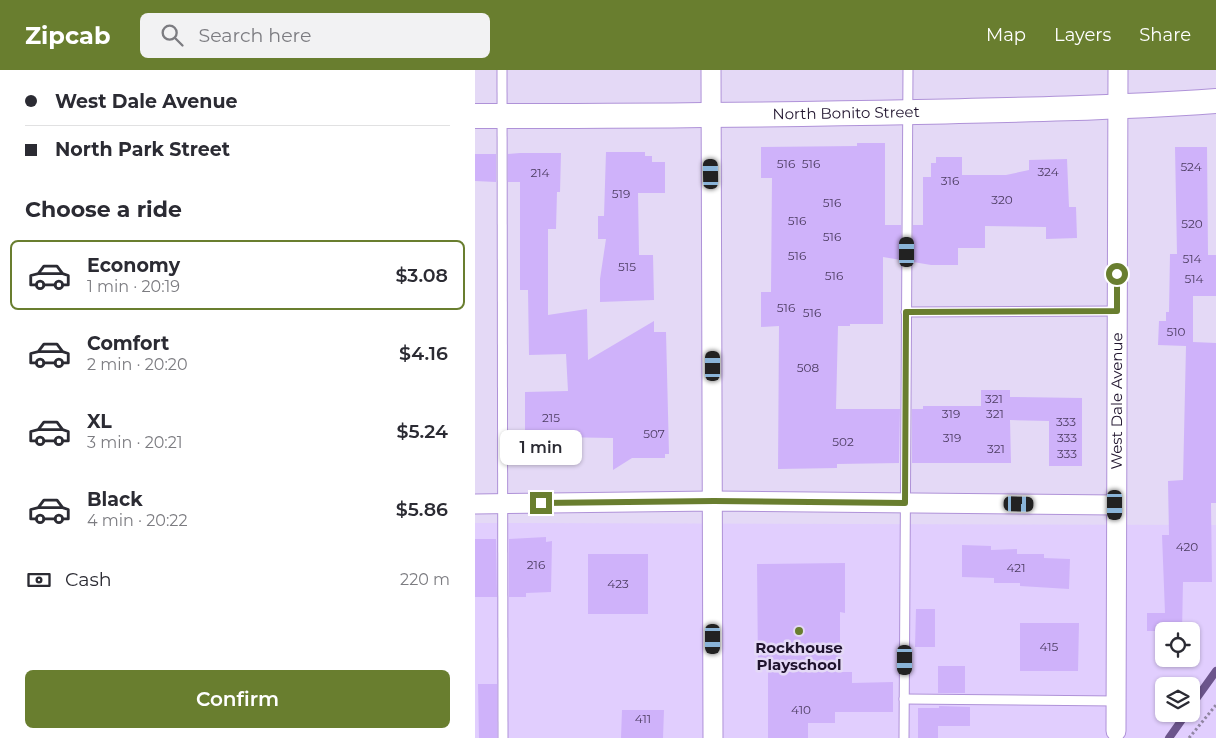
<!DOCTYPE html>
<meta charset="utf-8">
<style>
body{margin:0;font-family:Montserrat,sans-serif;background:#f2f2f3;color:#2b2b33;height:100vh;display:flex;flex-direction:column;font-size:19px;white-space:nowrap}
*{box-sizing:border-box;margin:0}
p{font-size:16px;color:#7c7c81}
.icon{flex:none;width:28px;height:28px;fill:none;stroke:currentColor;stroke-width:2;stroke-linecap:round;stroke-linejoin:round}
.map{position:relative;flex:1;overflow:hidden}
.side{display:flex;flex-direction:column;background:#fff;width:475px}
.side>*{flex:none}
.hud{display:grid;align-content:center;height:110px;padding:0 25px;background:#fff}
.tools{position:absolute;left:680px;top:552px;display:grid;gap:10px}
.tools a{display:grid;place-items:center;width:45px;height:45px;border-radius:8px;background:#fff;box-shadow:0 1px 4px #0004;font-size:25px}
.end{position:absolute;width:22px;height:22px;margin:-11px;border:6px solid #697e2f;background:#fff;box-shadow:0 0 0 2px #fff}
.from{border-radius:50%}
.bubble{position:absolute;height:35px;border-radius:8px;background:#fff;box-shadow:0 1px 4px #0004;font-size:16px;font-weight:600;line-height:35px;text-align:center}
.car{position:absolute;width:15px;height:30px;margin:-15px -8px;border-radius:6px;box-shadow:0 0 4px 1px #0007;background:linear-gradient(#222 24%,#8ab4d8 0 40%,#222 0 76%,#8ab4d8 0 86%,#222 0)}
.hud b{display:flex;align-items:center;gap:18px;height:48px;font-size:19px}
.hud b+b{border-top:1px solid #e1e1e2}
.hud i{width:12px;height:12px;background:#2b2b33}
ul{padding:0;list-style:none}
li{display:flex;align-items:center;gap:15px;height:70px;margin:0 10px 8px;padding:0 15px;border:2px solid transparent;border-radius:8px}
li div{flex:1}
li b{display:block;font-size:19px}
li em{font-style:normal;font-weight:600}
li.selected{border-color:#697e2f}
li>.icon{width:45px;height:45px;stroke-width:1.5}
h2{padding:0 25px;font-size:22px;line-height:60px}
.pay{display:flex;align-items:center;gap:12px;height:55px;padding:0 25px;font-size:19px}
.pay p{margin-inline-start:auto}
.action{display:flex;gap:10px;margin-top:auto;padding:10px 25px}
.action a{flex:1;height:58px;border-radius:8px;background:#697e2f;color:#fff;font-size:20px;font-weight:600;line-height:58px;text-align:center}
header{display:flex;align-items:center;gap:30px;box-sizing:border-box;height:70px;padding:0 25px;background:#697e2f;color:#fff}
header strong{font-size:24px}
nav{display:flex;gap:28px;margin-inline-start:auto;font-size:18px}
.search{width:350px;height:45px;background:#f2f2f3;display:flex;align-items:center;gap:12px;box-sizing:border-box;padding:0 18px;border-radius:8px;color:#7c7c81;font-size:19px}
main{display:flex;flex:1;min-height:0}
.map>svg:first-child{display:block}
.built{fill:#e1cefe;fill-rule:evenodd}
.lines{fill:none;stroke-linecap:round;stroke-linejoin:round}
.stream{stroke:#6c558c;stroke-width:8}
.building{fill:#cfb2fa}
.service-casing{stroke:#af92d8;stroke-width:11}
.minor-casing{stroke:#af92d8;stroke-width:21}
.tertiary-casing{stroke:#af92d8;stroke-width:26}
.path{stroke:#9186a2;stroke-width:3;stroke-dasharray:2.5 2.5;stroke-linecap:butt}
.service{stroke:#fff;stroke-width:9}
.minor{stroke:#fff;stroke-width:19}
.tertiary{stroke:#fff;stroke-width:24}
.route{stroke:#697e2f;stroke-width:6}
.poi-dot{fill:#697e2f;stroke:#e4d9f6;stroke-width:2}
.labels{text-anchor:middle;stroke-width:5;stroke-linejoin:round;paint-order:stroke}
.number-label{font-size:12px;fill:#4b3b60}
.street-label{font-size:15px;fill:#1f132d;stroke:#e4d9f6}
.poi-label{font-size:15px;font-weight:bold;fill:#1f132d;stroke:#e4d9f6}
</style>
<header>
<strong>Zipcab</strong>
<div class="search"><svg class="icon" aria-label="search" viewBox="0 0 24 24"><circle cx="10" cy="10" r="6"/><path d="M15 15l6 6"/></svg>Search here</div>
<nav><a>Map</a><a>Layers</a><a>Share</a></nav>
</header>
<main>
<section class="side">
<div class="hud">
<b><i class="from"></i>West Dale Avenue</b>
<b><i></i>North Park Street</b>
</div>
<h2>Choose a ride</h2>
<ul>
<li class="selected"><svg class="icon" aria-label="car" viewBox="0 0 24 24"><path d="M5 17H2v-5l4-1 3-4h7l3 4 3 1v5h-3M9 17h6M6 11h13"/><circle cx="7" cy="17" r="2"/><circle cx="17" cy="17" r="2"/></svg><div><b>Economy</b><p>1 min · 20:19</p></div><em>$3.08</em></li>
<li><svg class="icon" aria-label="car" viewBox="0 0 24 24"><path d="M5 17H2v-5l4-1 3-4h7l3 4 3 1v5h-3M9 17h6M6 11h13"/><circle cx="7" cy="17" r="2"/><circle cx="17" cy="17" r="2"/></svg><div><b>Comfort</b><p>2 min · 20:20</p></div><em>$4.16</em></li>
<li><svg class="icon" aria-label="car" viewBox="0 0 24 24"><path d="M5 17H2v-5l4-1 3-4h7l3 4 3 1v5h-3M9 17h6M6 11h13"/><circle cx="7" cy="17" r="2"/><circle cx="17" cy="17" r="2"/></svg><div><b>XL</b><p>3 min · 20:21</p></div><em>$5.24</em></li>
<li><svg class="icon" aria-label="car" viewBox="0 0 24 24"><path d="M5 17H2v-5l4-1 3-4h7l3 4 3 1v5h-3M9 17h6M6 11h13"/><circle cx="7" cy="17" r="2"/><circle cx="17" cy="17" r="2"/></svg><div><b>Black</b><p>4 min · 20:22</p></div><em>$5.86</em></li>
</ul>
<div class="pay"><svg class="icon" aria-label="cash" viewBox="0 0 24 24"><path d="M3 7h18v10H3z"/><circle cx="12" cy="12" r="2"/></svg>Cash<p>220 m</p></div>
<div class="action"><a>Confirm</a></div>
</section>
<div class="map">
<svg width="741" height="668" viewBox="0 0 741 668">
<rect width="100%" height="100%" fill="#e4d9f6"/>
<!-- built -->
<path class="built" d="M0 453 741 455V668H0ZM689 561H716V589H689ZM689 616H716V644H689Z"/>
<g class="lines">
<!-- stream -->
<g class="stream">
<polyline points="716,636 741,601"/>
<polyline points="694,668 711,644"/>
</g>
</g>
<!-- building -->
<g class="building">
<polygon points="382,73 410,73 410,155 426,155 426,190 408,187 408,254 375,254 375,256 363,256 361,339 425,339 424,393 362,394 362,398 303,399 304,256 286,257 286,222 296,222 297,108 286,108 286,77 382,76"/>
<polygon points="700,77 732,77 733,185 741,185 741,226 718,226 718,272 741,273 741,433 736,433 737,512 708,512 707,561 672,561 672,543 690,543 687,465 694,465 693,411 708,410 711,276 683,275 684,251 691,251 691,242 694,242 695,184 702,184"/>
<polygon points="131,82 170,82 170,86 177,86 177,92 190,92 190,123 163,123 164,185 178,185 179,230 125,232 125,209 131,169 123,169 123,146 129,146"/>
<polygon points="45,83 86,83 85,122 82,122 81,159 73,159 73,245 112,239 113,290 179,251 179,262 191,262 194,384 190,384 190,388 157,388 138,400 138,368 79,367 79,369 50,370 50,322 93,321 91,284 54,285 53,220 45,220 45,112 33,112 33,84"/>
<polygon points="0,84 21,84 21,112 0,111"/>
<polygon points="461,87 487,87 487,105 531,105 554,100 554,90 592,89 594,137 601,137 602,168 571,169 571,157 510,156 510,178 483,178 483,195 456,195 438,192 438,155 448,155 448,107 456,107 456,93 461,93"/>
<polygon points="506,320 535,320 535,327 607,328 607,396 574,396 574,351 535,350 536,393 437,393 437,339 448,339 448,336 506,336"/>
<polygon points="71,467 71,472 77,471 76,522 51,523 51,527 34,527 34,469"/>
<polygon points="0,469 21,469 22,527 0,527"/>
<polygon points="487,475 516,476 516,480 542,479 542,484 569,484 569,488 595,489 594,519 545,516 545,513 519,513 519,508 487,507"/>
<rect x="113" y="484" width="60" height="60"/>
<polygon points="370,493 370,543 365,542 365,602 377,602 377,613 418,612 418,642 360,642 360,653 333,653 333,668 293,668 293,597 283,597 282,494"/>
<polygon points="441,539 460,539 460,577 440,577"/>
<polygon points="545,553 604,553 603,601 545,601"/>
<rect x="463" y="596" width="27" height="27"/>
<polygon points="3,614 22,614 22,668 4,668"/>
<polygon points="464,636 495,637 495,656 463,656 463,668 443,668 443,638 464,638"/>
<polygon points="147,640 189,640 188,668 146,668"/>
</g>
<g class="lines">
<defs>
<g id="service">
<polyline points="27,0 28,668"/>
<polyline points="431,242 642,241"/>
<polyline points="429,629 641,631"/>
<polyline points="429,668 433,0"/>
</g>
<g id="minor">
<polyline points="236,0 238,668"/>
<polyline points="0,434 239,431 640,435"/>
<path id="s1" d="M641 661 643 0"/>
</g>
<g id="tertiary">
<path id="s2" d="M0 46C148 46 295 45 442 42 542 40 641 38 741 31"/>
</g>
</defs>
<!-- service casing -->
<use href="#service" class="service-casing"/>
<!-- minor casing -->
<use href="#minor" class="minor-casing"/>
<!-- tertiary casing -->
<use href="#tertiary" class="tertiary-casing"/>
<!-- path -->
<polyline class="path" points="714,668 741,635"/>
<!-- service -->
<use href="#service" class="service"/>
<!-- minor -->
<use href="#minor" class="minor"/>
<!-- tertiary -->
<use href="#tertiary" class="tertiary"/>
</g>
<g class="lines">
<!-- route -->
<polyline class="route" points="66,433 239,431 430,433 431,242 642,241 642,204"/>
</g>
<!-- markers -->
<circle class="poi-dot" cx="324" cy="561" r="5"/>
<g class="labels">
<!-- number labels -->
<g class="number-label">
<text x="311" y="98">516</text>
<text x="336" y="98">516</text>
<text x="716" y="101">524</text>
<text x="573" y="106">324</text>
<text x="65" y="107">214</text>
<text x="475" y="115">316</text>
<text x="146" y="128">519</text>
<text x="527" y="134">320</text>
<text x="357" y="137">516</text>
<text x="322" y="155">516</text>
<text x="717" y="158">520</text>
<text x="357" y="171">516</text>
<text x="322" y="190">516</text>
<text x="717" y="193">514</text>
<text x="152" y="201">515</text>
<text x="359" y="210">516</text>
<text x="719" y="213">514</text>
<text x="311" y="242">516</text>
<text x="337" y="247">516</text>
<text x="701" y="266">510</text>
<text x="333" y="302">508</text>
<text x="519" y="333">321</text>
<text x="476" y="348">319</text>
<text x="520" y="348">321</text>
<text x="76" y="352">215</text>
<text x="591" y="356">333</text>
<text x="179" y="368">507</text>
<text x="477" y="372">319</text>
<text x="592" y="372">333</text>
<text x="368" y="376">502</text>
<text x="521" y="383">321</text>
<text x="592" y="388">333</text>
<text x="712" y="481">420</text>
<text x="61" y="499">216</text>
<text x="541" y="502">421</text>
<text x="143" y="518">423</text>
<text x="574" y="581">415</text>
<text x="326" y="644">410</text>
<text x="168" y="653">411</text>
</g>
<!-- street labels -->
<g class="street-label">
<text dy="5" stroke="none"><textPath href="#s2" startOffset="371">North Bonito Street</textPath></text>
<text dy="5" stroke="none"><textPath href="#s1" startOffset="330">West Dale Avenue</textPath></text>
</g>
<!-- poi labels -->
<g class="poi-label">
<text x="324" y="583">Rockhouse<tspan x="324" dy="17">Playschool</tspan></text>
</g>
</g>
</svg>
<div class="tools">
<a><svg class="icon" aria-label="locate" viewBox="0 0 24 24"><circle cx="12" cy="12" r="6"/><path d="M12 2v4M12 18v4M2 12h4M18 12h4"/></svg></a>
<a><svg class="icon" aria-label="layers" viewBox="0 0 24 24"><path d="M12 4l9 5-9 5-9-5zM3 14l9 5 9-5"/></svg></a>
</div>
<i class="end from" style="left:642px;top:204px"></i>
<i class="end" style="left:66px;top:433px"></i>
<div class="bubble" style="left:25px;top:360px;width:82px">1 min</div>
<i class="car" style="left:236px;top:104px;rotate:359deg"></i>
<i class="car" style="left:432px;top:182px;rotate:0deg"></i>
<i class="car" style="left:238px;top:296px;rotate:0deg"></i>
<i class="car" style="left:544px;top:434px;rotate:91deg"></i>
<i class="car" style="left:640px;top:435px;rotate:180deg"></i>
<i class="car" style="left:238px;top:569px;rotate:180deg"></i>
<i class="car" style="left:430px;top:590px;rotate:180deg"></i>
</div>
</main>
